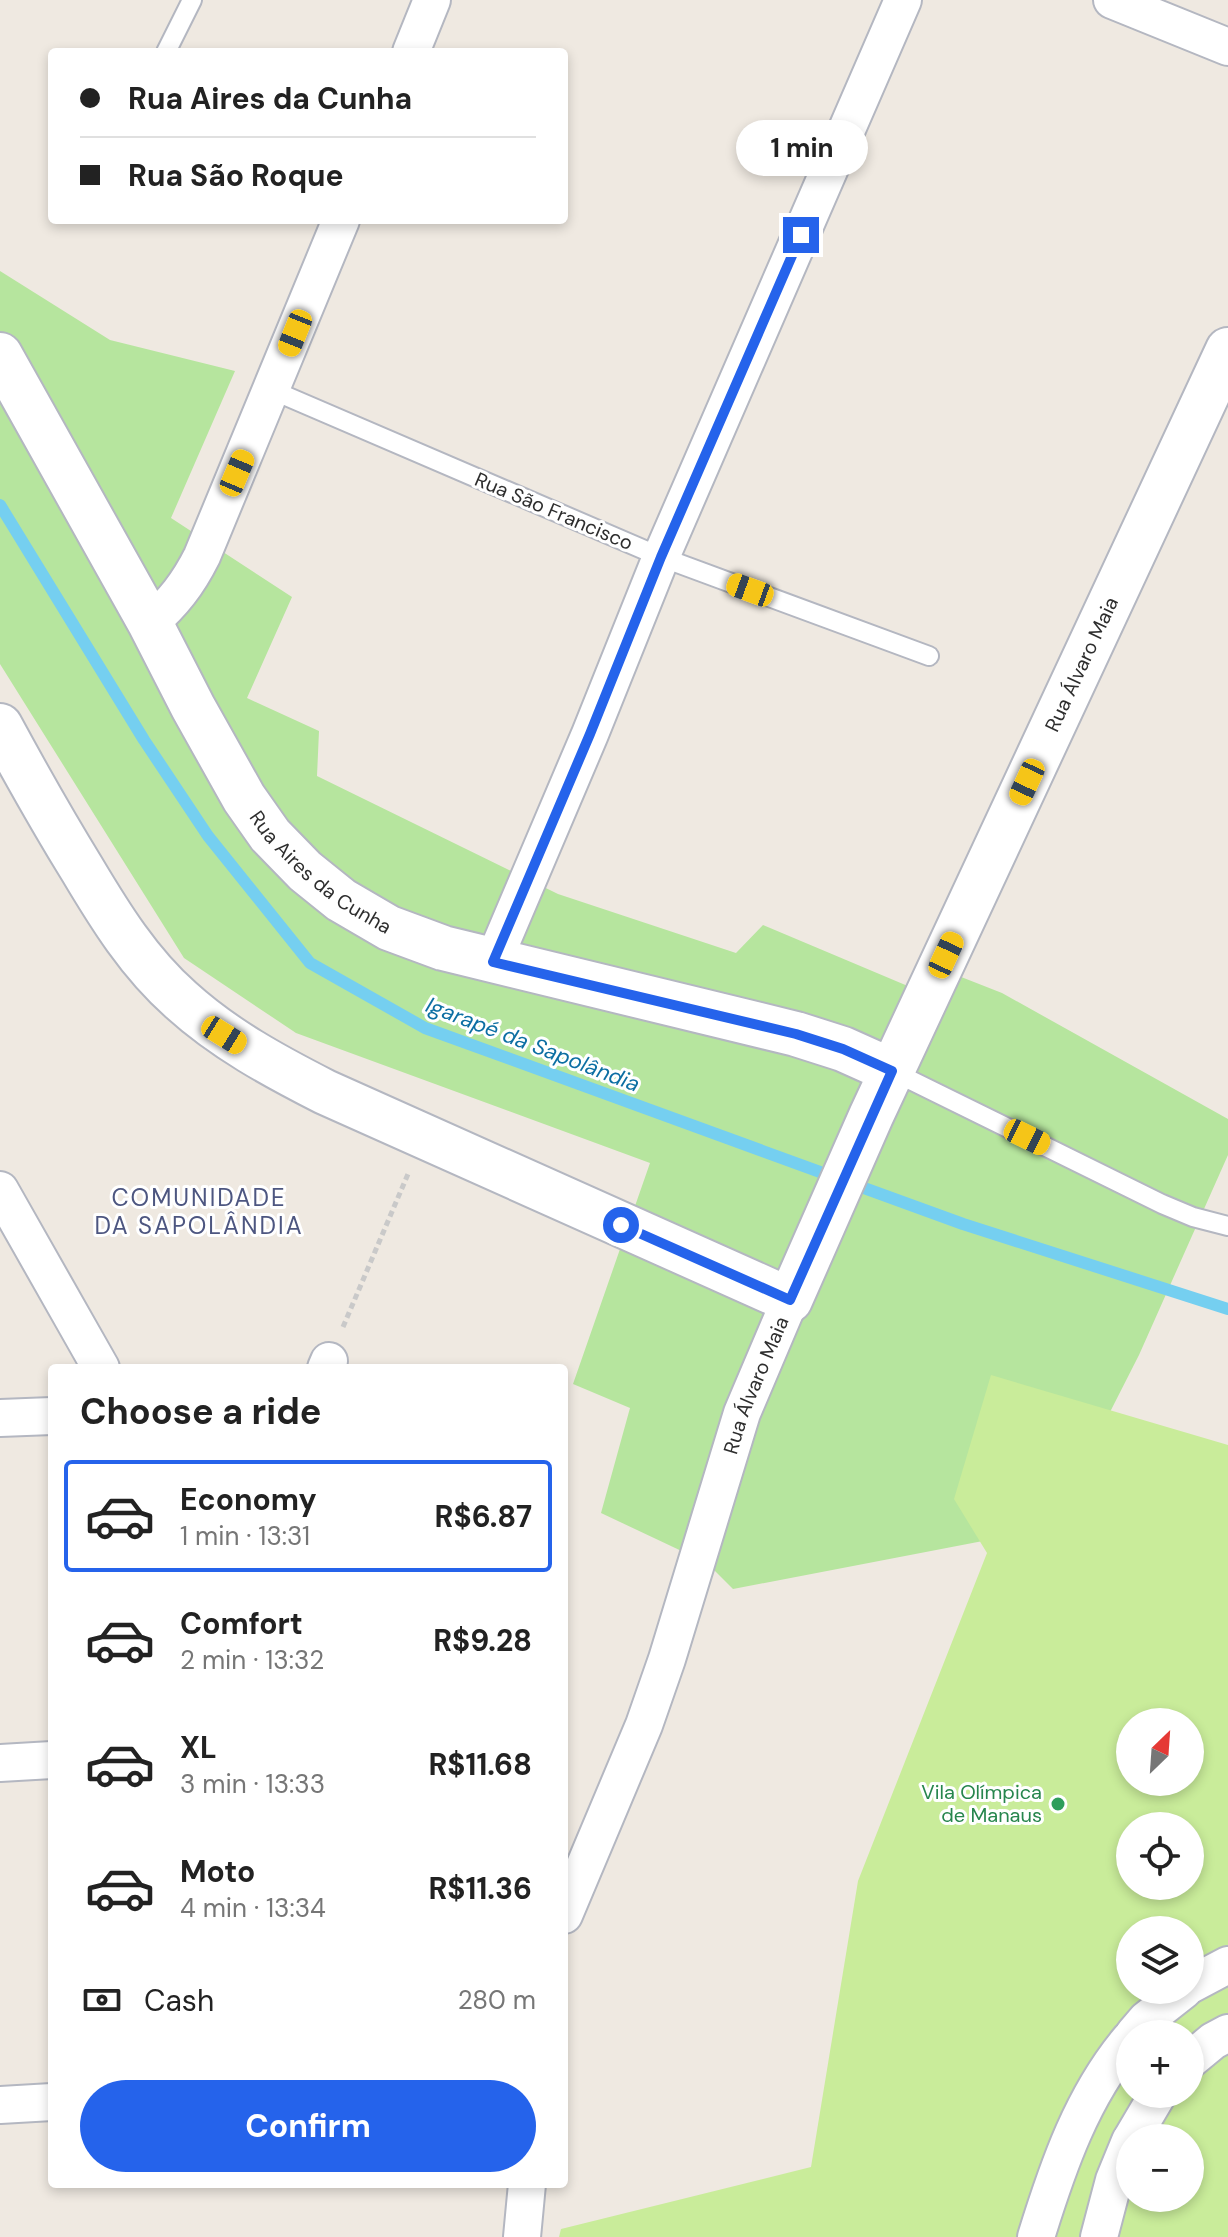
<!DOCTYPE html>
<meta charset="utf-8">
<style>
body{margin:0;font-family:"DM Sans",sans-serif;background:#f2f2f2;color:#222;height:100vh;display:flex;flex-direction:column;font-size:30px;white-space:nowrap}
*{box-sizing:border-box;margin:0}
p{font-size:26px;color:#767676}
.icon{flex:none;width:44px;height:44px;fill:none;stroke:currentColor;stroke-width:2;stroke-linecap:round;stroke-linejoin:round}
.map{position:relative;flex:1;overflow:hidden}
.drawer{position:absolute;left:48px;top:1364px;width:520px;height:824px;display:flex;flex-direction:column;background:#fff;border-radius:8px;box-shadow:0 4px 12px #0003}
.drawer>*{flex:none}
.hud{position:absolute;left:48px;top:48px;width:520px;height:176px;border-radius:8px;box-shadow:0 4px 12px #0003;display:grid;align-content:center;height:176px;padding:0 32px;background:#fff}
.needle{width:52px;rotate:25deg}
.controls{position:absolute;left:1116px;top:1708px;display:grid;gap:16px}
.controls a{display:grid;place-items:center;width:88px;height:88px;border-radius:50%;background:#fff;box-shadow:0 4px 12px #0003;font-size:40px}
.end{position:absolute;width:36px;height:36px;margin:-18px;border:10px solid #2563eb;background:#fff;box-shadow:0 0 0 4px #fff}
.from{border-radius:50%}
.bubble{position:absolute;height:56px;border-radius:28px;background:#fff;box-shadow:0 4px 12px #0003;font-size:26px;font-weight:700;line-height:56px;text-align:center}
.car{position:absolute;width:24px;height:48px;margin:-24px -12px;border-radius:10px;box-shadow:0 0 6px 2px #0007;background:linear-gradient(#f5c518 24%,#345 0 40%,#f5c518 0 76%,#345 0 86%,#f5c518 0)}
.hud b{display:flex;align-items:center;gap:28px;height:76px;font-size:30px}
.hud b+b{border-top:2px solid #e0e0e0}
.hud i{width:20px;height:20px;background:#222}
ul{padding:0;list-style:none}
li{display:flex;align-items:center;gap:24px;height:112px;margin:0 16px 12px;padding:0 16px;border:4px solid transparent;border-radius:8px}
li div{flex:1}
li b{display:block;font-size:30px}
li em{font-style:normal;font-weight:700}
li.on{border-color:#2563eb}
li>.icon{width:72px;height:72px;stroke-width:1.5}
h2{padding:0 32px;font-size:36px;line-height:96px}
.pay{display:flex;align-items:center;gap:20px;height:88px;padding:0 32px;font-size:30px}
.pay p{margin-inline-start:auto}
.button{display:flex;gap:16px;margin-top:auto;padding:16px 32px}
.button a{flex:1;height:92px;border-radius:48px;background:#2563eb;color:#fff;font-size:32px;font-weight:700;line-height:92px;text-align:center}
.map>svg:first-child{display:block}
.green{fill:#b6e59e}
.pitch{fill:#c9ec9a;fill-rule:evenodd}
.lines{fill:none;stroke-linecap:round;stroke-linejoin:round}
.stream{stroke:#75cff0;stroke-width:12}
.service-casing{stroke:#b4b7c1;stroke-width:22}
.minor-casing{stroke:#b4b7c1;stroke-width:40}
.tertiary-casing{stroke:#b4b7c1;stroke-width:48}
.path{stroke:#c9c9c9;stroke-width:5;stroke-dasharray:6 4;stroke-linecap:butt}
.service{stroke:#fff;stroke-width:18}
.minor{stroke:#fff;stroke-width:36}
.tertiary{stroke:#fff;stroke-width:44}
.route{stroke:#2563eb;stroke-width:10}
.leisure-dot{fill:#2e9e5b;stroke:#fff;stroke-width:3}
.labels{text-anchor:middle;stroke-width:6;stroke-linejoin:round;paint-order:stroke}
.street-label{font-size:20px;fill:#2e2e2e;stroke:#fff}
.leisure-label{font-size:20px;fill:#27864d;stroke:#fff;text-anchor:end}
.water-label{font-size:22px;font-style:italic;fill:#0d6fa3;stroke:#fff}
.quarter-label{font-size:24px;letter-spacing:2px;fill:#4d5680;stroke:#fff}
</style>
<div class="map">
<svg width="1228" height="2237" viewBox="0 0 1228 2237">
<rect width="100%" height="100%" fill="#efe9e1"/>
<!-- green -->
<polygon class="green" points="0,271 110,340 235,371 171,518 292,597 247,698 319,731 317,776 558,894 736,953 763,925 941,1000 951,973 1002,993 1228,1119 1228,1155 1139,1355 1051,1528 733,1589 707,1563 601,1513 630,1408 573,1384 650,1163 296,1033 184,958 0,664"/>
<!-- pitch -->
<path class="pitch" d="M991 1375 1228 1445V2237H559L561 2229 811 2167 858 1881 987 1553 954 1499ZM1130 1722H1190V1782H1130ZM1130 1826H1190V1886H1130ZM1130 1930H1190V1990H1130ZM1130 2034H1190V2094H1130ZM1130 2138H1190V2198H1130Z"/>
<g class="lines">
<!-- stream -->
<polyline class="stream" points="0,505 144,740 208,836 310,963 425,1028 963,1224 1228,1309"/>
<defs>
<g id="service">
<polyline points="166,52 192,0"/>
<polyline points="272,390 661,557 929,656"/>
<polyline points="892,1071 1162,1204 1193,1217 1228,1226"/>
</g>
<g id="minor">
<polyline points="1112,0 1228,47"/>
<polyline points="411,52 432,0"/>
<path d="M150 623C173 603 188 584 202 556L341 220"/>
<polyline points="493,962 590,734 661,557 903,0"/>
<polyline points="0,1190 101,1368"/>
<polyline points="326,1368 329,1361"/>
<polyline points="0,1418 52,1416"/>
<polyline points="0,1763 52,1760"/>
<path id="s1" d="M564 1915 644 1725 667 1659 742 1413 790 1300"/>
<polyline points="1190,1985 1228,1965"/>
<polyline points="1134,2034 1146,2020 1184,1990"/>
<polyline points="1190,2060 1213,2041 1228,2033"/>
<polyline points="0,2105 52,2102"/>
<polyline points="1132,2138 1158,2094"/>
<polyline points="522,2237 527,2184"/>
<path d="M1036 2237C1058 2166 1082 2096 1130 2039"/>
<polyline points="1099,2237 1114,2180 1130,2141"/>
</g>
<g id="tertiary">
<path id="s2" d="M0 355 150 623 193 707 244 798 270 835 305 871 341 900 389 928 443 948 796 1034 843 1049 892 1071"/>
<path id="s3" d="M0 726C26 774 53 822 82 869 110 916 139 963 181 1000 224 1039 274 1066 325 1092L790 1300 871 1116 1228 350"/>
</g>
</defs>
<!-- service casing -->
<use href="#service" class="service-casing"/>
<!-- minor casing -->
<use href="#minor" class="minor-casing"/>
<!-- tertiary casing -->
<use href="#tertiary" class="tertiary-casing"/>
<!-- path -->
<polyline class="path" points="343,1327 408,1174"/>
<!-- service -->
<use href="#service" class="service"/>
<!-- minor -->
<use href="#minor" class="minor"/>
<!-- tertiary -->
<use href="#tertiary" class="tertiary"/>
</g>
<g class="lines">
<!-- route -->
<polyline class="route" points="621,1225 790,1300 892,1071 843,1049 796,1034 493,962 590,734 661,557 801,235"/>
</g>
<!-- markers -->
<circle class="leisure-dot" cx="1058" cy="1804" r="8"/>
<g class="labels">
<!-- street labels -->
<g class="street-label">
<text transform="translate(554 511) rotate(23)" y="7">Rua São Francisco</text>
<text dy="7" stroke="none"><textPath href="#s3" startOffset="1710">Rua Álvaro Maia</textPath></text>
<text dy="7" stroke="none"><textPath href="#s2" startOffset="614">Rua Aires da Cunha</textPath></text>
<text dy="7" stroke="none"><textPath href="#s1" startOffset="564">Rua Álvaro Maia</textPath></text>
</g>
<!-- leisure labels -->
<g class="leisure-label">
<text x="1042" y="1799">Vila Olímpica<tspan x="1042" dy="23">de Manaus</tspan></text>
</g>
<!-- water labels -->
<g class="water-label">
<text transform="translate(533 1044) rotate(21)" y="8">Igarapé da Sapolândia</text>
</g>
<!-- quarter labels -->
<g class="quarter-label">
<text x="199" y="1206">COMUNIDADE<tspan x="199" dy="28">DA SAPOLÂNDIA</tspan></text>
</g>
</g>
</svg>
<div class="controls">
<a><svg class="needle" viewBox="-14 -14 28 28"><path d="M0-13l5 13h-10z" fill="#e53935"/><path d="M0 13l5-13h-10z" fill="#767676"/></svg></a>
<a><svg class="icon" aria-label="locate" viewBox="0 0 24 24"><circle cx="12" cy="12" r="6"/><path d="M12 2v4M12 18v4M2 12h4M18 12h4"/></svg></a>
<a><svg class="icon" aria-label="layers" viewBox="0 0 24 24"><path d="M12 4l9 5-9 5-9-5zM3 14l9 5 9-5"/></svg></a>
<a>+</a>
<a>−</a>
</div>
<i class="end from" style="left:621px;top:1225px"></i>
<i class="end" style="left:801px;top:235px"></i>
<div class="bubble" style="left:736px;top:120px;width:132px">1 min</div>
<i class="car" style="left:295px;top:333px;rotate:202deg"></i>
<i class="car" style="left:237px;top:473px;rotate:23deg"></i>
<i class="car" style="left:750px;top:590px;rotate:290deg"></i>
<i class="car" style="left:1027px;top:782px;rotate:205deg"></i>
<i class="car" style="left:946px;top:955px;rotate:25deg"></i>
<i class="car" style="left:224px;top:1035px;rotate:122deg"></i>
<i class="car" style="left:1027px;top:1137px;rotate:116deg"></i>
<div class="hud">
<b><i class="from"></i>Rua Aires da Cunha</b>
<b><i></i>Rua São Roque</b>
</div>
<section class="drawer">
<h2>Choose a ride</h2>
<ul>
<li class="on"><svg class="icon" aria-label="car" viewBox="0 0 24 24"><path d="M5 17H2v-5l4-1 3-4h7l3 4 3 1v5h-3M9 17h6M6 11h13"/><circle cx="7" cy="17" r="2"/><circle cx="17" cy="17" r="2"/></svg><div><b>Economy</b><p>1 min · 13:31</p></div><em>R$6.87</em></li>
<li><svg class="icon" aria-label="car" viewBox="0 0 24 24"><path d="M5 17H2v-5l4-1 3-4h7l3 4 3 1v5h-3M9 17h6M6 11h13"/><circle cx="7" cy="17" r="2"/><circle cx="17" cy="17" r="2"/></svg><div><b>Comfort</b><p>2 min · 13:32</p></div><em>R$9.28</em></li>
<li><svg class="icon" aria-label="car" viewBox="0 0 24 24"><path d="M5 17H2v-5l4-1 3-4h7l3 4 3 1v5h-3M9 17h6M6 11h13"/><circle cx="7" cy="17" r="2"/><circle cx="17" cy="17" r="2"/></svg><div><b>XL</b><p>3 min · 13:33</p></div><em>R$11.68</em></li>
<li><svg class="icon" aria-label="car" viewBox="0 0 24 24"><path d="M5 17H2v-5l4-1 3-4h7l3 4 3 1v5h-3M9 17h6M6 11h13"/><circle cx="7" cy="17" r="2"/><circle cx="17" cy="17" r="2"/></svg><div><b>Moto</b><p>4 min · 13:34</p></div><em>R$11.36</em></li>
</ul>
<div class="pay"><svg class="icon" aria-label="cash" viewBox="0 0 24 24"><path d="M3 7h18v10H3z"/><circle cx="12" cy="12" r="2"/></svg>Cash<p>280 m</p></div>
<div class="button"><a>Confirm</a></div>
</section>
</div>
